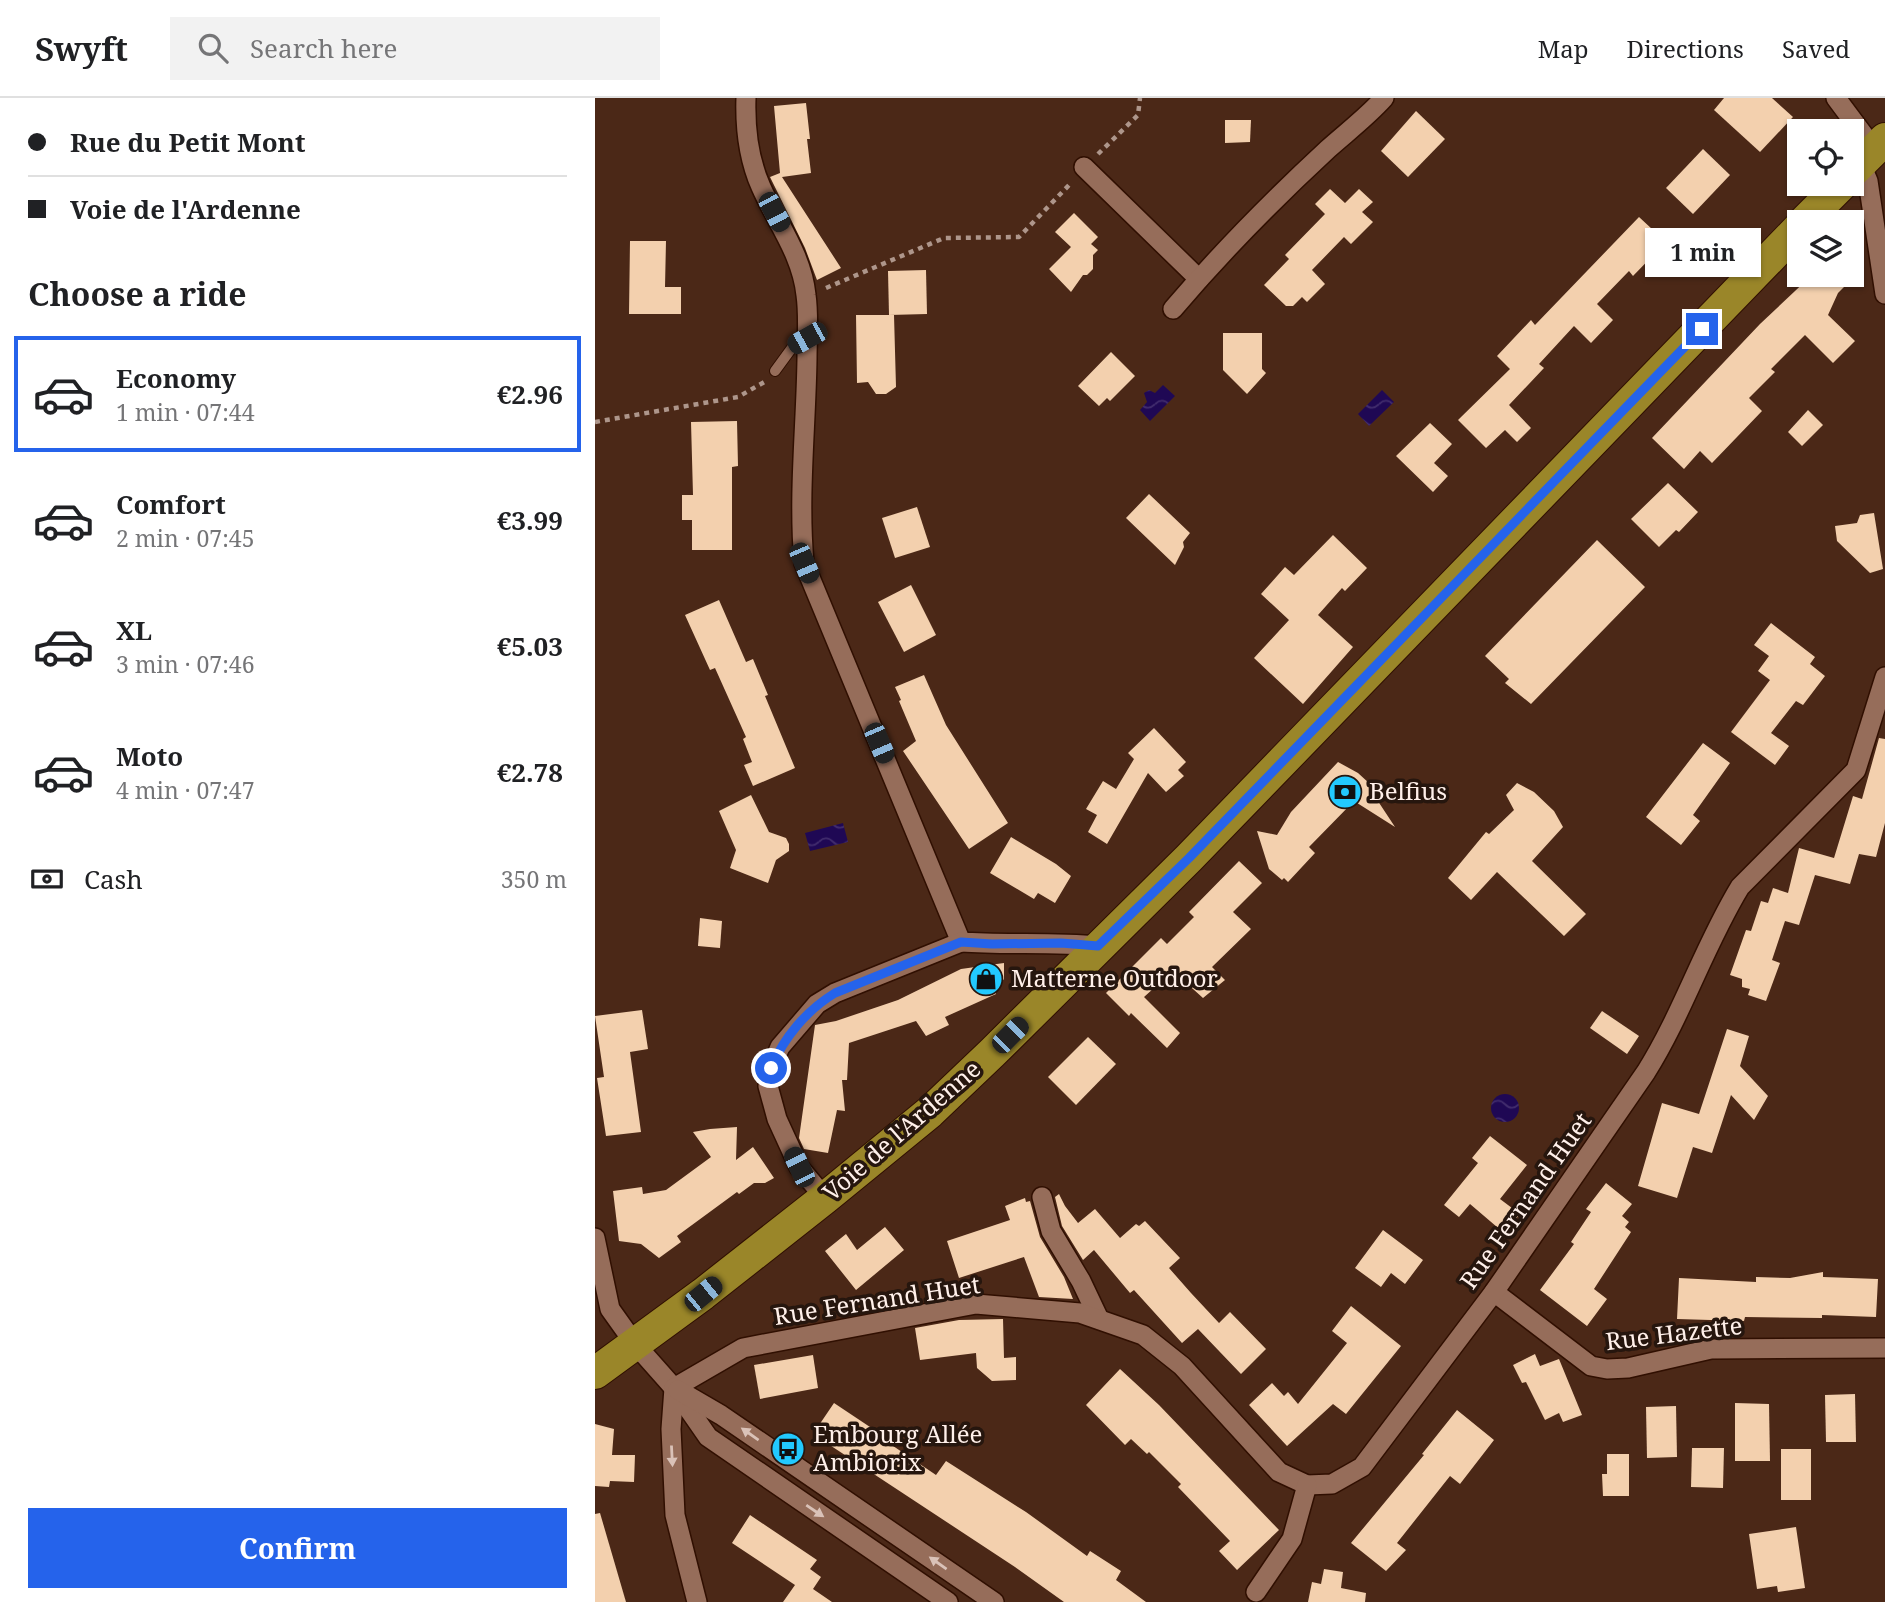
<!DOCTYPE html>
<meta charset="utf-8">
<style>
body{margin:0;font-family:"Noto Serif",serif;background:#f2f2f2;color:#202124;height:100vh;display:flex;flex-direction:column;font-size:26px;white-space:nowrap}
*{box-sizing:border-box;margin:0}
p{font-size:23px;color:#757577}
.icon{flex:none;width:38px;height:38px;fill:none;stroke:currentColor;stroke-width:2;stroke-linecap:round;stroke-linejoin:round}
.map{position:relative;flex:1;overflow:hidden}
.side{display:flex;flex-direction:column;background:#fff;width:595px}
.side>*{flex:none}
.top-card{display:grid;align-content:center;height:154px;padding:0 28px;background:#fff}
.tools{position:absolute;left:1192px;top:21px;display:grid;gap:14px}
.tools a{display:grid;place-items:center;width:77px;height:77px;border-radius:0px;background:#fff;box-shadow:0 2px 5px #0004;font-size:35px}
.end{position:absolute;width:32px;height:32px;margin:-16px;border:9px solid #2563eb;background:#fff;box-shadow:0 0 0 4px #fff}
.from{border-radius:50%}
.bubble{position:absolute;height:49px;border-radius:0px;background:#fff;box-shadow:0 2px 5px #0004;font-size:23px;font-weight:700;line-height:49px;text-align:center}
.car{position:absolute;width:21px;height:42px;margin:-21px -10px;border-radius:9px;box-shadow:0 0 5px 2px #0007;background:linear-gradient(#222 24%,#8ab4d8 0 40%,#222 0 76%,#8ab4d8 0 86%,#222 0)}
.top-card b{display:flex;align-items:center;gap:24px;height:66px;font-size:26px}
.top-card b+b{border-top:2px solid #e0e0e0}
.top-card i{width:18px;height:18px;background:#202124}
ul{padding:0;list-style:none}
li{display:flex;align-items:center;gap:21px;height:116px;margin:0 14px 10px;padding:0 14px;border:4px solid transparent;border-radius:0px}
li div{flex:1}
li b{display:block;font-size:26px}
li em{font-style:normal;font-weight:700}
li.current{border-color:#2563eb}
li>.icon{width:63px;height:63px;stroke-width:1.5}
h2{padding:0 28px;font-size:32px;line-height:84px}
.pay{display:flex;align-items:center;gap:18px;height:77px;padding:0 28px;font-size:26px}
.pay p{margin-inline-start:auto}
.primary-button{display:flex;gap:14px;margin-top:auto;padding:14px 28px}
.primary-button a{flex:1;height:80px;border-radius:0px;background:#2563eb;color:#fff;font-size:28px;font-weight:700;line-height:80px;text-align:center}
header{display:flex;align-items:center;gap:42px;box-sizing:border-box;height:98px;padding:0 35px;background:#fff;border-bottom:2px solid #e0e0e0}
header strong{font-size:33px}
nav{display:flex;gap:38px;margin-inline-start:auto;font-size:24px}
.search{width:490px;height:63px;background:#f2f2f2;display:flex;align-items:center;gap:18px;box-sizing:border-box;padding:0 24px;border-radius:0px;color:#757577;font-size:26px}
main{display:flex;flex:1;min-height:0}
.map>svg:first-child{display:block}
.water{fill:url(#water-waves)}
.building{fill:#f3d0ae}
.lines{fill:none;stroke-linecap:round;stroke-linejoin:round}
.lane-casing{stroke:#300f01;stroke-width:12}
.street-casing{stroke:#300f01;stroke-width:22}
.primary-casing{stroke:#300f01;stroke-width:34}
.path{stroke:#ae968b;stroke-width:4.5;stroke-dasharray:5 5;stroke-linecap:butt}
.lane{stroke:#966d5a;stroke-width:10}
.street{stroke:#966d5a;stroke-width:19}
.primary{stroke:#9a8629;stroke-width:32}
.oneway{fill:#dac2b8}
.route{stroke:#2563eb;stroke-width:9}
.labels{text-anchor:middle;stroke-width:7;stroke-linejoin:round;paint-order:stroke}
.poi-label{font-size:24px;fill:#fff0ea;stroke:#26160e;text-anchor:start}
.street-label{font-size:24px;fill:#fff0ea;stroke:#26160e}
</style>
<header>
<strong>Swyft</strong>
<div class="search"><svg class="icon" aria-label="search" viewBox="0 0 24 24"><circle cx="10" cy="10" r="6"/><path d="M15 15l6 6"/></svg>Search here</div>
<nav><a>Map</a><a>Directions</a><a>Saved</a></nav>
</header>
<main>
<section class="side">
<div class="top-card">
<b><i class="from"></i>Rue du Petit Mont</b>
<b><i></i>Voie de l'Ardenne</b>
</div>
<h2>Choose a ride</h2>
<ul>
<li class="current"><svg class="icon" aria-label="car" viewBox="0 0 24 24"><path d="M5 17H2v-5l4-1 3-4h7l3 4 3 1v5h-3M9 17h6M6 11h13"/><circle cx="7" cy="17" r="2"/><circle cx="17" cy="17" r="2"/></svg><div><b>Economy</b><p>1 min · 07:44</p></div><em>€2.96</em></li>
<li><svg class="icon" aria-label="car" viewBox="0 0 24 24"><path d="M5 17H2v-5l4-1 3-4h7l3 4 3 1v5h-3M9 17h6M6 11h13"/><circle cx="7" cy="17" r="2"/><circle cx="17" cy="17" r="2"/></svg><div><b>Comfort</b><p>2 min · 07:45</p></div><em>€3.99</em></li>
<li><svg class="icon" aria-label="car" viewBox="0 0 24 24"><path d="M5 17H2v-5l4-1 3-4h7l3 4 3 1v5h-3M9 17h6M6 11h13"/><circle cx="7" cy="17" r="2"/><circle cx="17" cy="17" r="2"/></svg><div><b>XL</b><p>3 min · 07:46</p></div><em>€5.03</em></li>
<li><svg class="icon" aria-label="car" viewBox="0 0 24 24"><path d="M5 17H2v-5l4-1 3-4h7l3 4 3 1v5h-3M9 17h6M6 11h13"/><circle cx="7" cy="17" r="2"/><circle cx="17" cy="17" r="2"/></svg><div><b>Moto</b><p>4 min · 07:47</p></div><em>€2.78</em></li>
</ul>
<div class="pay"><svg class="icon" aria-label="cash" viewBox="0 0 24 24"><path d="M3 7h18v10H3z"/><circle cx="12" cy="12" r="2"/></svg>Cash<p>350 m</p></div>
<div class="primary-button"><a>Confirm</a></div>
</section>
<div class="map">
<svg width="1290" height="1504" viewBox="0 0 1290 1504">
<defs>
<pattern id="water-waves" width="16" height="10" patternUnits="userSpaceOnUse" patternTransform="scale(1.75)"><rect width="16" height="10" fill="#1f0854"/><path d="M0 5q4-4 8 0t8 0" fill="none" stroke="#412c6d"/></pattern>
</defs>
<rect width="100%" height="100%" fill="#4b2817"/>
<!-- water -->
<g class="water">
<polygon points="568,287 580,298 555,323 545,312 552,304 549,295 554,292 560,295"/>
<polygon points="787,292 799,304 774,328 763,316"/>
<polygon points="248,725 253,744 215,753 210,735"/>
<circle cx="910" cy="1010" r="14"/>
</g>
<!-- building -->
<g class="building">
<polygon points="1129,0 1177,0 1198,19 1165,54 1119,12"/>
<polygon points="211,5 215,41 212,41 216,75 187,79 246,170 222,182 210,150 175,79 185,75 179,8"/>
<polygon points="821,13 850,41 813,79 786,53"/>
<polygon points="630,22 656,22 655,44 630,45"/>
<polygon points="1108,51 1135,77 1098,116 1071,90"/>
<polygon points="735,91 750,105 764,91 778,104 767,114 778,124 756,146 749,139 717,172 730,186 712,204 707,199 698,208 691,208 669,187 694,161 690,157 730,116 720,106"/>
<polygon points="479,115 503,139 496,146 503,152 498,157 498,171 492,177 488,177 476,194 454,171 476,149 460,134"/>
<polygon points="1044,119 1071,144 1038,178 1034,173 1002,206 1018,222 996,245 979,228 944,266 949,270 914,307 936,330 922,344 910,332 891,350 863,322 915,271 902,258 936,222 940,227"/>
<polygon points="35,143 71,143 70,189 86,189 86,216 34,216"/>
<polygon points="331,172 332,216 294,217 293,173"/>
<polygon points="1217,177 1261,177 1243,195 1233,217 1260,243 1238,265 1210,237 1176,271 1180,274 1154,300 1167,313 1117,365 1105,353 1089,371 1057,340 1165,226"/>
<polygon points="261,217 299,217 301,289 291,296 281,296 273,284 262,285"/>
<polygon points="628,235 667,235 667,271 671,275 652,296 628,272"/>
<polygon points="516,254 540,278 515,303 512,300 504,308 483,288"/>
<polygon points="1213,312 1228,327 1207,348 1193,334"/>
<polygon points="142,323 143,368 137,369 137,452 97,452 97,422 87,422 87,397 98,397 96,324"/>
<polygon points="835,325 857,346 839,365 853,378 838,394 801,358"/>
<polygon points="1073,385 1103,414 1084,434 1081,432 1064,449 1036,421"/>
<polygon points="554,396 595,435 588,444 589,449 580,467 531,420"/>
<polygon points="322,409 335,449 300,460 287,420"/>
<polygon points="1279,415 1288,471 1275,475 1242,443 1240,428 1262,425 1265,417"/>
<polygon points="738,437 772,470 750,493 747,490 723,517 758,549 708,606 659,560 694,522 666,496 690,469 699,477"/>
<polygon points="1002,442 1050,489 936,606 910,585 914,581 890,558"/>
<polygon points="316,487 341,537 309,554 283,504"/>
<polygon points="124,502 151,564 158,561 173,597 170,598 200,670 158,688 149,667 157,664 148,641 151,639 120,570 115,572 90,517"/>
<polygon points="1176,525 1220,559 1215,566 1230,578 1208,607 1201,603 1176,635 1194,648 1180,667 1136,634 1175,582 1163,573 1174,558 1159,547"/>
<polygon points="329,577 351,627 413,725 374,751 308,653 321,643 304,603 306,602 300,589"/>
<polygon points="559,630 591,664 583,672 589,678 571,694 553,675 512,746 493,734 502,717 491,711 508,683 521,691 539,661 533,655"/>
<polygon points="1284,640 1290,641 1290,725 1281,759 1264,756 1255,786 1220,777 1204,827 1190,823 1177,862 1185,865 1171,903 1153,897 1155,891 1147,889 1147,881 1135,877 1151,832 1156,833 1166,803 1173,805 1178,790 1193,795 1204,750 1239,760 1258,698 1267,701"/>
<polygon points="1108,645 1135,665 1098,717 1105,723 1086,747 1051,719"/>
<polygon points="743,664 763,675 775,686 773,688 800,729 759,703 714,749 720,755 693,784 689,780 687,782 674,771 662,733 682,737 696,714"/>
<polygon points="922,685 939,694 959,713 968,729 937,763 991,816 969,838 902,774 876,802 853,780 891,734 894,736 919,712 911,697"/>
<polygon points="156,697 174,734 191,740 194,746 194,753 181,762 173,785 135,770 141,752 124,713"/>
<polygon points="416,739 461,766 476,778 460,805 443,795 439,801 395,775"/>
<polygon points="644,763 667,785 638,814 656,831 617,869 630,882 608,900 578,873 549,899 585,935 572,950 536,915 534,918 511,895 566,840 572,846 599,819 594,814"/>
<polygon points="105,820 127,823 125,850 103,848"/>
<polygon points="409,865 409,881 400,893 401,896 350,919 354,927 331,938 321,923 254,945 252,982 247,982 250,1013 242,1012 233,1055 209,1051 204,1040 220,927 241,923 303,902 366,871"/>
<polygon points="47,912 53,951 35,954 46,1034 11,1038 2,980 9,979 0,918"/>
<polygon points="1007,913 1044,938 1032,956 995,930"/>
<polygon points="1132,931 1154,938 1145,968 1173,998 1159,1022 1136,997 1117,1055 1098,1049 1082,1100 1043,1088 1067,1005 1104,1016"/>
<polygon points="493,939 521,966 481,1007 453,979"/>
<polygon points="142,1029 141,1062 158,1049 179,1080 170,1085 159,1085 144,1096 142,1094 82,1138 86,1144 64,1160 46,1146 24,1143 18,1093 47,1089 48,1096 71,1092 116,1059 98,1034 115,1031"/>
<polygon points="895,1038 932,1067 905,1101 925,1116 909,1135 875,1106 864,1119 849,1107 883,1065 877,1060"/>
<polygon points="1011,1085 1037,1106 1027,1118 1034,1124 1030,1129 1036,1134 999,1191 1012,1201 992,1228 945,1192 979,1146 976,1144 996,1114 991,1111"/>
<polygon points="464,1096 470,1108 483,1125 500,1111 525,1140 541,1126 544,1128 550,1123 585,1160 574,1170 596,1195 624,1225 635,1214 671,1251 646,1276 603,1231 587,1245 539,1192 535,1195 499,1152 488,1162 467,1128 460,1099"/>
<polygon points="430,1100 431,1104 435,1103 445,1139 469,1179 478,1201 444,1199 429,1159 364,1180 352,1143 415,1122 410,1108"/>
<polygon points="290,1129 309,1152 261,1192 230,1153 251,1136 262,1152"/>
<polygon points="788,1132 828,1162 810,1186 796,1175 786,1189 760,1170"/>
<polygon points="1228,1174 1228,1179 1283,1181 1281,1219 1227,1217 1227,1220 1150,1219 1149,1223 1082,1221 1084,1180 1161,1184 1161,1179 1195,1180"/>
<polygon points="756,1208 806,1248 751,1316 738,1306 692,1348 654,1307 677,1285 689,1298 693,1294 703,1306 752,1245 737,1233"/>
<polygon points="408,1221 409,1260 421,1259 421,1282 397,1283 382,1270 381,1255 325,1262 320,1230 364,1222"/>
<polygon points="940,1256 945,1268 964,1261 987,1317 968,1324 964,1315 950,1322 931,1284 927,1285 918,1267"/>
<polygon points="218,1257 223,1290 165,1301 159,1267"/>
<polygon points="525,1271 564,1307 684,1432 642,1472 624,1453 635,1443 583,1389 586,1386 554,1354 552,1356 536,1341 530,1347 491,1307"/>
<polygon points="1260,1296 1261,1344 1231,1344 1230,1297"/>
<polygon points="239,1305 275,1329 273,1331 341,1377 351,1363 431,1414 492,1458 495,1453 526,1473 521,1482 551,1504 469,1504 420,1469 218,1336"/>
<polygon points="1140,1305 1174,1306 1175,1363 1140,1363"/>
<polygon points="1081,1308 1082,1359 1052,1360 1051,1309"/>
<polygon points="862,1312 899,1342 865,1386 855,1378 802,1445 811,1452 791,1473 756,1445 829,1357 827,1356"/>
<polygon points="0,1326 19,1331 17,1357 40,1357 39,1384 15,1383 14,1389 0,1388"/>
<polygon points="1097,1350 1129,1350 1128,1390 1096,1389"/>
<rect x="1186" y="1351" width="30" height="51"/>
<polygon points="1012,1356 1034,1356 1034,1398 1008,1398 1007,1376 1012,1376"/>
<polygon points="5,1415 31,1504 0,1504 0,1416"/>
<polygon points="155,1417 222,1462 215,1471 226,1479 218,1491 237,1504 188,1504 200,1487 137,1445"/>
<polygon points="1201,1429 1210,1490 1183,1494 1182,1488 1162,1491 1154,1436"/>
<polygon points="729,1471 748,1474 746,1490 771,1495 770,1504 713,1504 717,1484 726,1486"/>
</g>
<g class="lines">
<defs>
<polyline id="lane" points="180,273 199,247 212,240"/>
<g id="street">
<path d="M151 0C150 30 154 62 166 89 182 125 207 157 211 197 214 218 212 240 212 261 211 329 203 397 209 465L366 844C412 847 457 844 503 848"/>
<polyline points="1241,0 1279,51"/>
<polyline points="1266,66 1273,83 1290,196"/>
<polyline points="489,69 604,181"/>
<path d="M578 211C624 157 680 100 733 51 752 34 772 19 789 0"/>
<polyline points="447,1099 456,1133 486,1183 504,1221"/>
<polyline points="230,1100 204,1069 182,1021 173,988 176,970 185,949 222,906 240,895 366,844"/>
<polyline points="0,1140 15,1211 40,1246 79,1290 113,1339 353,1504"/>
<polyline points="899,1194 996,1268 1012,1271 1033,1270 1116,1251 1290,1250"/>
<path d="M79 1290 148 1250 381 1206 485 1215 548 1237 587 1268 684 1374 712 1387 737 1386 767 1369 899 1194 1051 974C1088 915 1109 848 1145 789L1261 672 1290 579"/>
<polyline points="79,1290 76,1331 80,1417 102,1504"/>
<polyline points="83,1292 126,1317 399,1504"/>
<polyline points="661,1494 697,1441 712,1387"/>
</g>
<g id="primary">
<polyline points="1256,75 1290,41"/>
<polyline points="1209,124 1247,86"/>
<polyline points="0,1275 108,1196 230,1100 335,1014 397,955 594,760 1204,130"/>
</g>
</defs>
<!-- lane casing -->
<use href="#lane" class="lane-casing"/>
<!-- street casing -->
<use href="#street" class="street-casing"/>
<!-- primary casing -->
<use href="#primary" class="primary-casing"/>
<!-- path -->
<g class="path">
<polyline points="503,56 543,17 545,0"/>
<polyline points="231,190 349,140 424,139 476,85"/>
<polyline points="0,324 143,299 171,283"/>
</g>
<!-- lane -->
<use href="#lane" class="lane"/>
<!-- street -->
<use href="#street" class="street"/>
<!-- primary -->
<use href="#primary" class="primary"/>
</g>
<!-- one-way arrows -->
<defs><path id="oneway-solid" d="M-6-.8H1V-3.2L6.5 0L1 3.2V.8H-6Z" transform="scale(1.75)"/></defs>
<g class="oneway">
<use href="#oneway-solid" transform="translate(155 1336) rotate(-145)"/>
<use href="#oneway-solid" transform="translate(77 1358) rotate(87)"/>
<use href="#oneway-solid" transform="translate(220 1413) rotate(34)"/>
<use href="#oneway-solid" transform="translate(343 1465) rotate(-145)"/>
</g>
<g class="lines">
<!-- route -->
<path class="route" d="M176 970C189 939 212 912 240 895L366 844 397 846 466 845 503 848 594 760 1107 231"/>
</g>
<!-- icons -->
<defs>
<symbol id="bank-disc" viewBox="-11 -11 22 22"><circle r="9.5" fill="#22c9fe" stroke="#26160e"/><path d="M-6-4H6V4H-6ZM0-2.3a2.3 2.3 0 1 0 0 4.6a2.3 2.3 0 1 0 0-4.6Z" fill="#111"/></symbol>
<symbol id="shop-disc" viewBox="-11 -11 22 22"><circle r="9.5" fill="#22c9fe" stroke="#26160e"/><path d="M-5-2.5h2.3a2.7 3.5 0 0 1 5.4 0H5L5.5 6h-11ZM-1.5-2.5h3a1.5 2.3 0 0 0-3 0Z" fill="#111"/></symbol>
<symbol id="bus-disc" viewBox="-11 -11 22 22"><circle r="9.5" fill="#22c9fe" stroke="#26160e"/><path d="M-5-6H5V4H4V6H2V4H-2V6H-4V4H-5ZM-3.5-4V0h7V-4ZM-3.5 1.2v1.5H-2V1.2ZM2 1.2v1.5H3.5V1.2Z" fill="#111"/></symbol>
</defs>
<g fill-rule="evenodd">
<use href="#bank-disc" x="731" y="675" width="38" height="38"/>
<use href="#shop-disc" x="372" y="862" width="38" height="38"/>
<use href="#bus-disc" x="174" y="1332" width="38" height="38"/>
</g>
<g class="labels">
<!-- poi labels -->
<g class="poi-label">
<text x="774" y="702">Belfius</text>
<text x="416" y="889">Matterne Outdoor</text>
<text x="218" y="1345">Embourg Allée<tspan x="218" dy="28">Ambiorix</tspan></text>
</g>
<!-- street labels -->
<g class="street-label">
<text transform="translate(307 1033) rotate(-41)" y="8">Voie de l'Ardenne</text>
<text transform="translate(931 1103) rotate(-55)" y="8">Rue Fernand Huet</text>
<text transform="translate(282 1203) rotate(-9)" y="8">Rue Fernand Huet</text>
<text transform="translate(1079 1236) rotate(-7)" y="8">Rue Hazette</text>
</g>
</g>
</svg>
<div class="tools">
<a><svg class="icon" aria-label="locate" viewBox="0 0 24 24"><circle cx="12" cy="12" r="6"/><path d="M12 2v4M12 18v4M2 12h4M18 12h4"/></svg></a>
<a><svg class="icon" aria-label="layers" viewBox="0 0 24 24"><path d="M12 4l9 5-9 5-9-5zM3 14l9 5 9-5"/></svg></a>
</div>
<i class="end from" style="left:176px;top:970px"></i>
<i class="end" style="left:1107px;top:231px"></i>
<div class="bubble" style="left:1050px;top:130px;width:116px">1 min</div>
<i class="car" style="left:179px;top:114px;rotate:152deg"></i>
<i class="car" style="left:212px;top:240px;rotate:241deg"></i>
<i class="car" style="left:209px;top:465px;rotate:157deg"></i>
<i class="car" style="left:284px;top:645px;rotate:157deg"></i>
<i class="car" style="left:415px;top:937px;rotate:45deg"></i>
<i class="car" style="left:204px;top:1069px;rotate:334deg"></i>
<i class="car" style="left:108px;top:1196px;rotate:51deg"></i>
</div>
</main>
